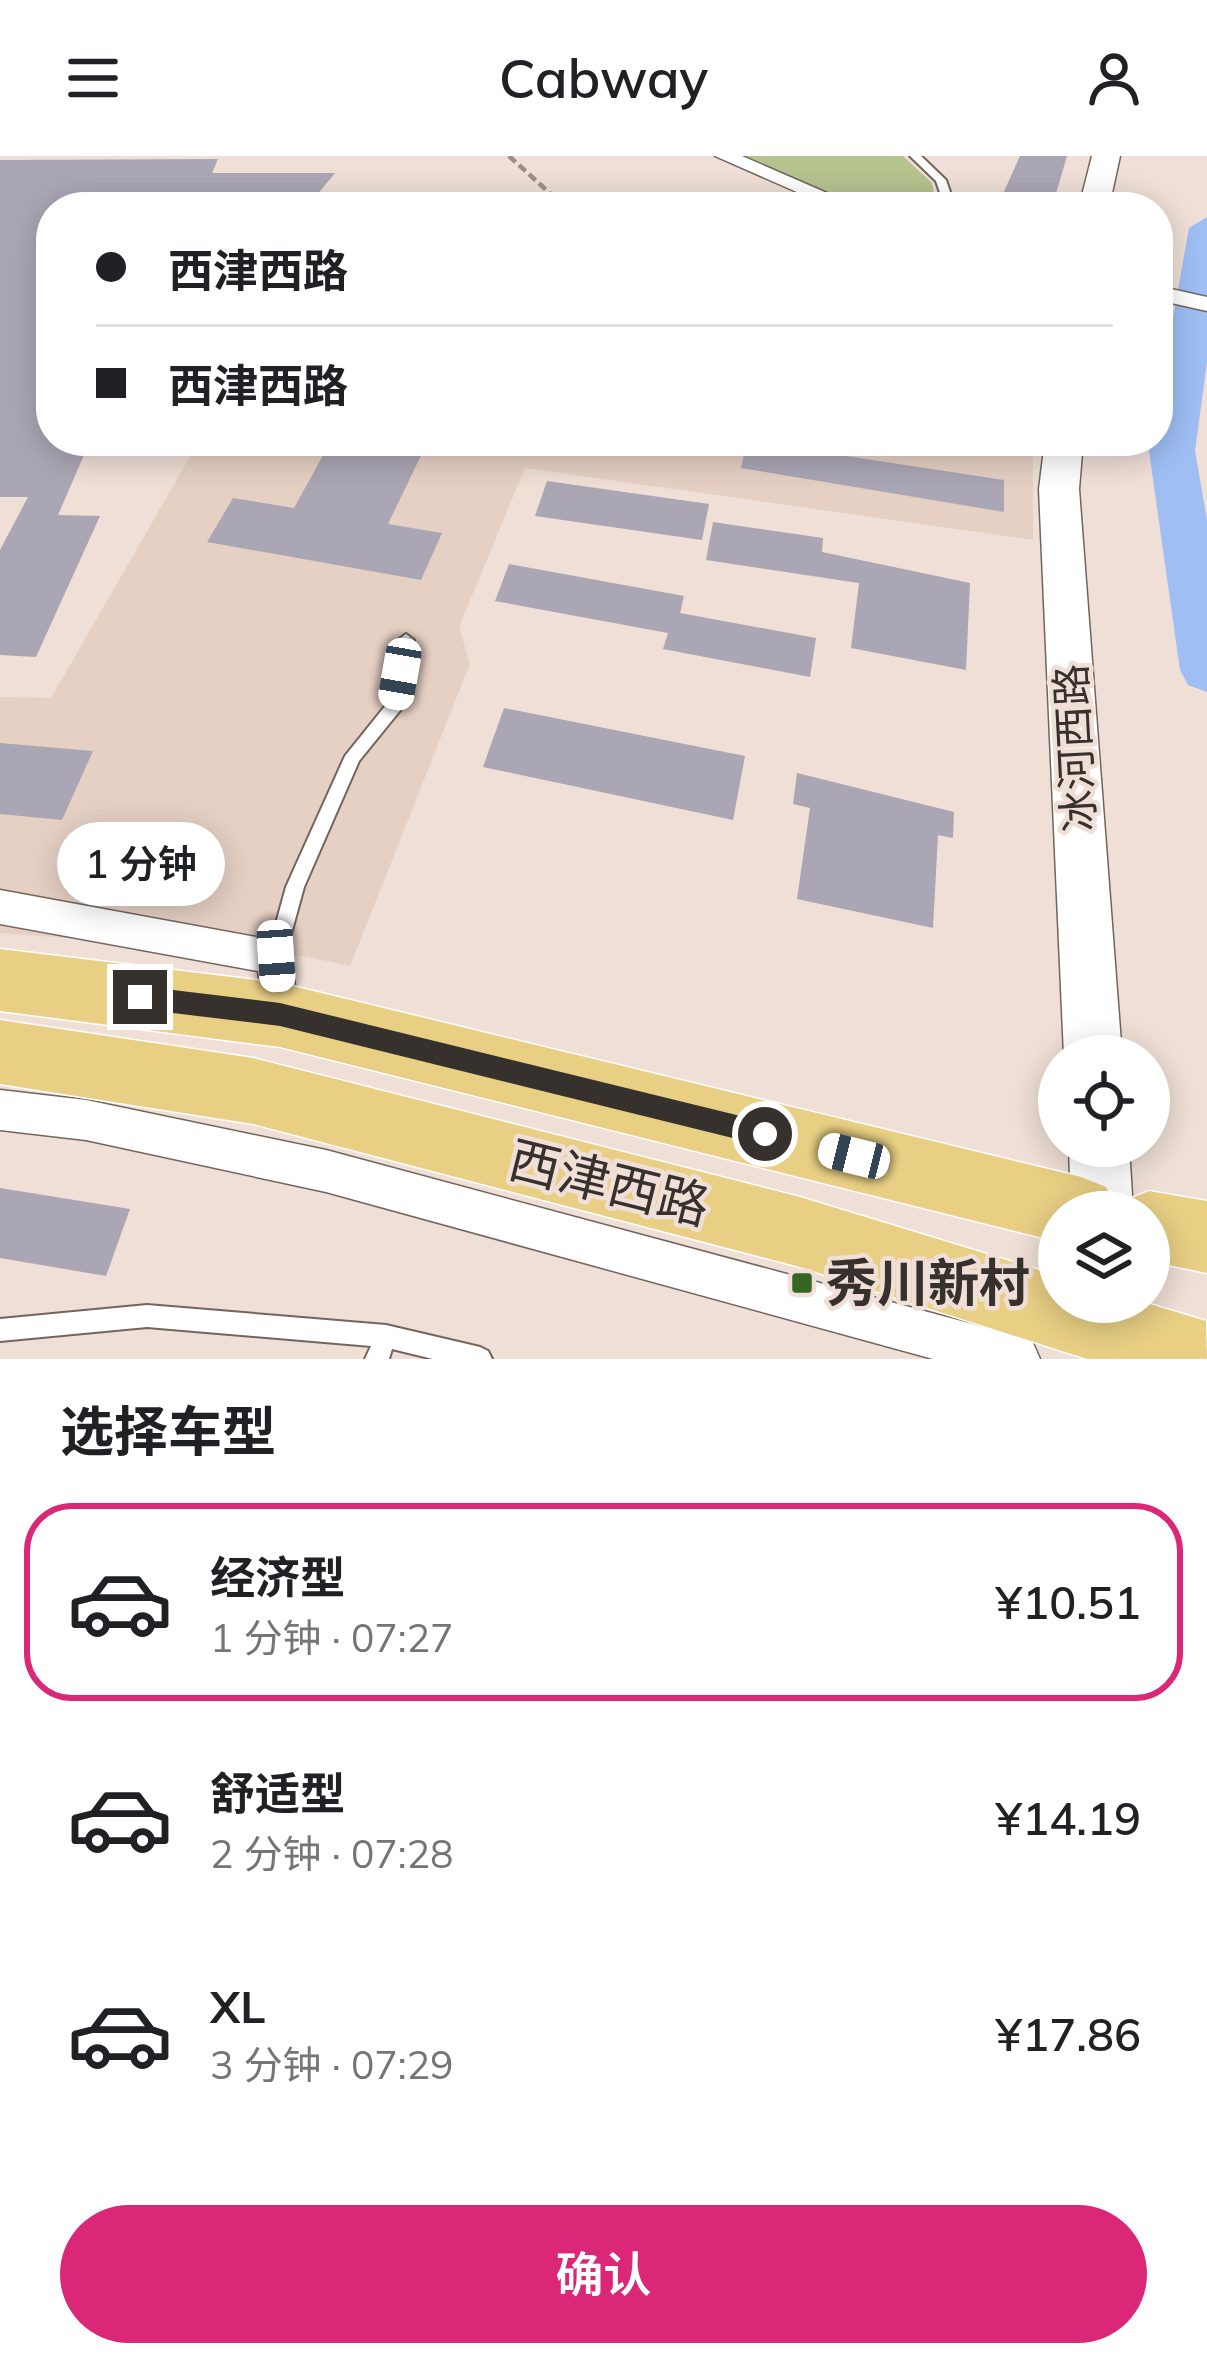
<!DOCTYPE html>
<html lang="zh">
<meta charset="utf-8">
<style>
body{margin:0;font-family:Mulish,"Noto Sans SC",sans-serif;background:#f6f6f6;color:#202124;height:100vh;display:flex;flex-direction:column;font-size:45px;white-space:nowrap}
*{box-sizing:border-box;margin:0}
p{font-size:39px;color:#757577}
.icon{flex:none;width:66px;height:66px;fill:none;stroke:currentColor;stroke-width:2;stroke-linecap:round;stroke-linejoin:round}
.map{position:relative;height:1203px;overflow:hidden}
.details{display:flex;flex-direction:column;background:#fff;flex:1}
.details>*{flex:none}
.hud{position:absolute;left:36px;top:36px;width:1137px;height:264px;border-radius:48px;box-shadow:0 6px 30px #0003;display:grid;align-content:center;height:264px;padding:0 60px;background:#fff}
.fabs{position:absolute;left:1038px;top:879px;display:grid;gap:24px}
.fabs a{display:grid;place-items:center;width:132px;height:132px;border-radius:50%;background:#fff;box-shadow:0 6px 30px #0003;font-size:60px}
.end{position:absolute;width:54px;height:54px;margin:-27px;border:15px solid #37312d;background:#fff;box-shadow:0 0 0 6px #fff}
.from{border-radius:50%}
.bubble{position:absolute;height:84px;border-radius:42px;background:#fff;box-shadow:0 6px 30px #0003;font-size:39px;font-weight:600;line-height:84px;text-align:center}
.car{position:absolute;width:36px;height:72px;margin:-36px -18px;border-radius:15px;box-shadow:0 0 9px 3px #0007;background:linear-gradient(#fff 24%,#345 0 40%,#fff 0 76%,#345 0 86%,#fff 0)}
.hud b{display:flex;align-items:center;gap:42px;height:114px;font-size:45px}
.hud b+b{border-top:3px solid #e0e0e0}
.hud i{width:30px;height:30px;background:#202124}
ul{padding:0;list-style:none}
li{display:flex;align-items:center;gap:36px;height:198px;margin:0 24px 18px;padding:0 36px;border:6px solid transparent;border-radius:48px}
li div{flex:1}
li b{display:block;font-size:45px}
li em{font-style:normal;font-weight:600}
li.current{border-color:#db2777}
li>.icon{width:108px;height:108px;stroke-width:1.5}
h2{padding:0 60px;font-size:54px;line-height:144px}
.action{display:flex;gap:24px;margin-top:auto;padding:24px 60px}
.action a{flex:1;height:138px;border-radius:72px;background:#db2777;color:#fff;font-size:48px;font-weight:600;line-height:138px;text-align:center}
header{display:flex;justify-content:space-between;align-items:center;height:156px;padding:0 60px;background:#fff;font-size:54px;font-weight:600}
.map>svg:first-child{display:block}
.built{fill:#e6d0c4}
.green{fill:#b5c38f}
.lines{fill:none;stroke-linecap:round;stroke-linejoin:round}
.river{fill:#9ebef4;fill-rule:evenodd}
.building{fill:#aaa6b4}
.service-casing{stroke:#73655d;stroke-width:4}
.minor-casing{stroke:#73655d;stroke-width:3}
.secondary-casing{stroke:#73655d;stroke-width:3}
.primary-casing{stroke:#fff;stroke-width:3}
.path{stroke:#9b9089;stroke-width:4.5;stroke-dasharray:9 4.5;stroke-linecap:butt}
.service{fill:#fff;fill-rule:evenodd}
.minor{fill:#fff;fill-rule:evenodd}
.secondary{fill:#fff;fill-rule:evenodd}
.primary{fill:#e8cf84;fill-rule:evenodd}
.route{fill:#37312d}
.poi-dot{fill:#366524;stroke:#efdfd6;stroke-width:4.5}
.labels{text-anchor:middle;stroke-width:9;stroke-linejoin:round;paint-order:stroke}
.street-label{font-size:42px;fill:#37312d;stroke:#efdfd6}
.near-street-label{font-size:51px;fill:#37312d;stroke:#efdfd6}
.near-poi-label{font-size:51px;font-weight:bold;fill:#37312d;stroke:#efdfd6;text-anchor:start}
</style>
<header><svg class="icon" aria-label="menu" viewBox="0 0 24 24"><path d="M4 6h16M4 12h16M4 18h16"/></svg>Cabway<svg class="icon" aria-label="person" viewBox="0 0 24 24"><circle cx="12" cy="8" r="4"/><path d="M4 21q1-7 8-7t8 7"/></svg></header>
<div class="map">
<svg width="1207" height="1203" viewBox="0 0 1207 1203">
<rect width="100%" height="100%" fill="#efdfd6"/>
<!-- built -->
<polygon class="built" points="199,285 1033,285 1033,384 525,312 459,471 470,508 350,810 304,800 0,777 0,541 51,542"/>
<!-- green -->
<polygon class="green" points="740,0 903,0 932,27 936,51 859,51"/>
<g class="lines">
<!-- river -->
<polygon class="river" points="1207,61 1207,206 1195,295 1207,364 1207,536 1188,529 1180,514 1149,295 1151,285 1158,285 1158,246 1189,72"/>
</g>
<!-- building -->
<g class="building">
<polygon points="1020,0 1067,0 1052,51 997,51"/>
<polygon points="218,3 212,17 335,17 307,51 51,51 51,285 90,285 58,359 100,360 36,501 0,499 0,394 28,341 0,341 0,4"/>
<polygon points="331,285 428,285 388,368 442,377 421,424 207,386 233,342 294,352"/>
<polygon points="747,285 1004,324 1004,356 741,312"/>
<polygon points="547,325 709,348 702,384 535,360"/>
<polygon points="713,366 823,382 822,396 970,427 966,514 851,492 859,427 706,404"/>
<polygon points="509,408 684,440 680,457 816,482 810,521 663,493 668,477 495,445"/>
<polygon points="504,552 745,600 733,664 483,611"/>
<polygon points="0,587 93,595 62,664 0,658"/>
<polygon points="797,617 954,656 953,682 938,679 933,772 797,743 810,652 793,648"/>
<polygon points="0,1032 130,1053 106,1120 0,1102"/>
</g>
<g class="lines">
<defs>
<g id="service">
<polygon points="910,0 921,0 946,24 955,51 945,51 936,25"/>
<polygon points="406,478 414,484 402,552 359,605 304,731 285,800 283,806 276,809 269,806 267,800 286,731 345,600 386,549 398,484"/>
<polygon points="147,1149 386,1169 480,1191 488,1195 492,1203 433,1203 392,1193 389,1203 365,1203 371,1190 147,1171 0,1185 0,1163"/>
</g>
<g id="minor">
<polygon points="715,0 742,0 859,51 831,51"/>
<polygon points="1158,130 1207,141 1207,155 1158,144"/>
<polygon points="0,734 289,787 299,859 294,873 280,878 266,873 258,815 0,768"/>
<polygon points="0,934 86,944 326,994 1017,1180 1033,1187 1040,1203 933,1203 326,1036 86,984 0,974"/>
</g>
<g id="secondary">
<polygon points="1092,0 1120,0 1109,51 1079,51"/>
<polygon points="1045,285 1083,285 1079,333 1122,900 1064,900 1039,333"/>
<polygon points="1069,990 1129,990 1133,1056 1071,1056"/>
</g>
<g id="primary">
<polygon points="0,793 280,827 1081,1021 1106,1031 1116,1056 1059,1056 1059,1086 280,891 0,855"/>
<polygon points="0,864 253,902 800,1041 1059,1120 1059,1146 1143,1146 1206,1165 1207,1203 1087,1203 800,1111 253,968 0,928"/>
<polygon points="1149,1035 1207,1045 1207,1117 1149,1105 1149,1056 1119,1056 1124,1045"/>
</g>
</defs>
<!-- service casing -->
<use href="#service" class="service-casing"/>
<!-- minor casing -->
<use href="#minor" class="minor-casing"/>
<!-- secondary casing -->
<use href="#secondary" class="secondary-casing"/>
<!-- primary casing -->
<use href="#primary" class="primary-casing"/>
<!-- path -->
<polyline class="path" points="509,0 565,51"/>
<!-- service -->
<use href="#service" class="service"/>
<!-- minor -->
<use href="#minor" class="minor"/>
<!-- secondary -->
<use href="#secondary" class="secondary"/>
<!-- primary -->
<use href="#primary" class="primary"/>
</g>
<!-- route -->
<polygon class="route" points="140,830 280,847 765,966 777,978 765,990 280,870 140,853 128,841"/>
<!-- markers -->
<rect class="poi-dot" x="790" y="1115" width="24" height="24" rx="6"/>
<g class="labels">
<!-- street labels -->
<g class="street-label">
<text transform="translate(1075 592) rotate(-93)" y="15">冰河西路</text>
</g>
<!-- near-street labels -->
<g class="near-street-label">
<text transform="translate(609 1027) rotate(14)" y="18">西津西路</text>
</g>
<!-- near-poi labels -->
<g class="near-poi-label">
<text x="826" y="1145">秀川新村</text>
</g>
</g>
</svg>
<div class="fabs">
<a><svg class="icon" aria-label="locate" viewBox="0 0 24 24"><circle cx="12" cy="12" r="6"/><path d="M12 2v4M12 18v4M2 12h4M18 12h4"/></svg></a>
<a><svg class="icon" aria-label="layers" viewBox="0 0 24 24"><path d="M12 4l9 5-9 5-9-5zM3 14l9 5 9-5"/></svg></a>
</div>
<i class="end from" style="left:765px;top:978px"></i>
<i class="end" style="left:140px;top:841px"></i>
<div class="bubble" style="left:57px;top:666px;width:168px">1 分钟</div>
<i class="car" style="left:400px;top:518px;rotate:190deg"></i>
<i class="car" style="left:276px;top:800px;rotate:176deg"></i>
<i class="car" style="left:854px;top:1000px;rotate:284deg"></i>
<div class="hud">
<b><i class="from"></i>西津西路</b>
<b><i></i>西津西路</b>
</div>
</div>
<section class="details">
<h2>选择车型</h2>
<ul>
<li class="current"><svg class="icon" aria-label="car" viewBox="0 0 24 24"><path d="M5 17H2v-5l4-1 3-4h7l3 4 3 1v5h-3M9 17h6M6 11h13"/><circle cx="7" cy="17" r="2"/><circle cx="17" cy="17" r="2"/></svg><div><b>经济型</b><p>1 分钟 · 07:27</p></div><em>¥10.51</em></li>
<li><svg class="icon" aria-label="car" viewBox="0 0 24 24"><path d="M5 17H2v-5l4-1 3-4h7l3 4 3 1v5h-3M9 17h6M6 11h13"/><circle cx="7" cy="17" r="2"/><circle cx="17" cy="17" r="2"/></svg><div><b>舒适型</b><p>2 分钟 · 07:28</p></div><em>¥14.19</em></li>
<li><svg class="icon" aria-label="car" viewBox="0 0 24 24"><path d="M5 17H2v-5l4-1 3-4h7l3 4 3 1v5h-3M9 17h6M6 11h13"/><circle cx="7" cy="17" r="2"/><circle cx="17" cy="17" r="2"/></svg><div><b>XL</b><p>3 分钟 · 07:29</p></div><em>¥17.86</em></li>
</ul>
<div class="action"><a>确认</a></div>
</section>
